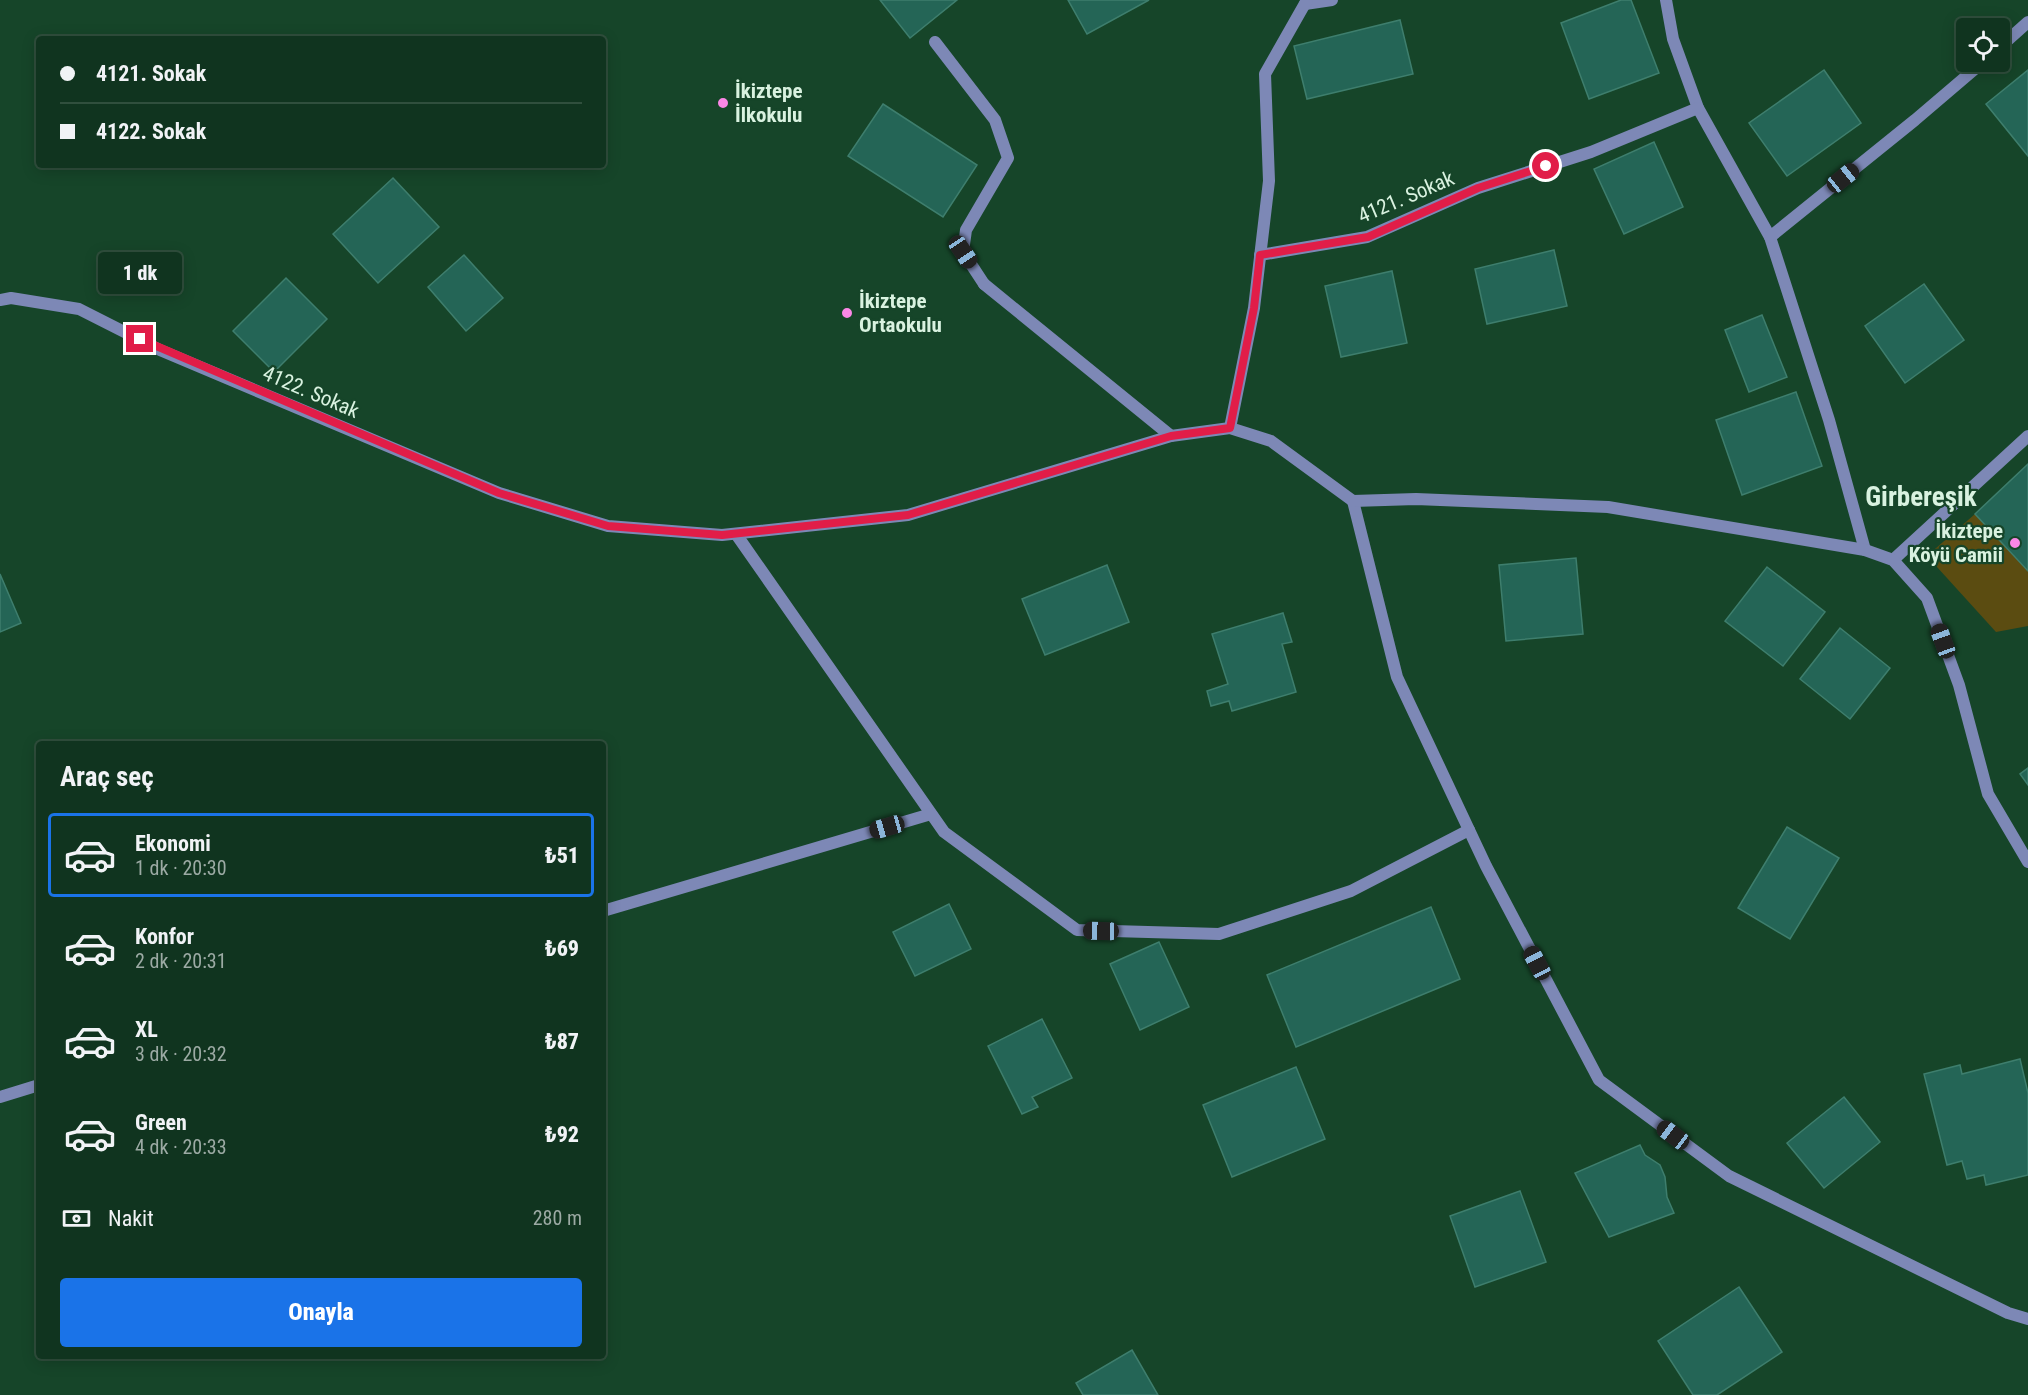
<!DOCTYPE html>
<html lang="tr">
<meta charset="utf-8">
<style>
body{margin:0;font-family:"Roboto Condensed",sans-serif;background:#1e3f2c;color:#f1f3f6;height:100vh;display:flex;flex-direction:column;font-size:22px;white-space:nowrap}
*{box-sizing:border-box;margin:0}
p{font-size:20px;color:#9caaa4}
.icon{flex:none;width:33px;height:33px;fill:none;stroke:currentColor;stroke-width:2;stroke-linecap:round;stroke-linejoin:round}
.map{position:relative;flex:1;overflow:hidden}
.sheet{position:absolute;left:36px;top:741px;width:570px;height:618px;display:flex;flex-direction:column;background:#10341f;border-radius:6px;box-shadow:0 3px 15px #0003,0 0 0 2px #304f3d}
.sheet>*{flex:none}
.banner{position:absolute;left:36px;top:36px;width:570px;height:132px;border-radius:6px;box-shadow:0 3px 15px #0003,0 0 0 2px #304f3d;display:grid;align-content:center;height:132px;padding:0 24px;background:#10341f}
.fabs{position:absolute;left:1956px;top:18px;display:grid;gap:12px}
.fabs a{display:grid;place-items:center;width:54px;height:54px;border-radius:6px;background:#10341f;box-shadow:0 3px 15px #0003,0 0 0 2px #304f3d;font-size:30px}
.end{position:absolute;width:27px;height:27px;margin:-14px;border:8px solid #e11d48;background:#fff;box-shadow:0 0 0 3px #fff}
.from{border-radius:50%}
.bubble{position:absolute;height:42px;border-radius:6px;background:#10341f;box-shadow:0 3px 15px #0003,0 0 0 2px #304f3d;font-size:20px;font-weight:800;line-height:42px;text-align:center}
.car{position:absolute;width:18px;height:36px;margin:-18px -9px;border-radius:8px;box-shadow:0 0 4px 2px #0007;background:linear-gradient(#222 24%,#8ab4d8 0 40%,#222 0 76%,#8ab4d8 0 86%,#222 0)}
.banner b{display:flex;align-items:center;gap:21px;height:57px;font-size:22px}
.banner b+b{border-top:2px solid #304f3d}
.banner i{width:15px;height:15px;background:#f1f3f6}
ul{padding:0;list-style:none}
li{display:flex;align-items:center;gap:18px;height:84px;margin:0 12px 9px;padding:0 12px;border:3px solid transparent;border-radius:6px}
li div{flex:1}
li b{display:block;font-size:22px}
li em{font-style:normal;font-weight:800}
li.active{border-color:#1a73e8}
li>.icon{width:54px;height:54px;stroke-width:1.5}
h2{padding:0 24px;font-size:27px;line-height:72px}
.pay{display:flex;align-items:center;gap:15px;height:66px;padding:0 24px;font-size:22px}
.pay p{margin-inline-start:auto}
.primary-button{display:flex;gap:12px;margin-top:auto;padding:12px 24px}
.primary-button a{flex:1;height:69px;border-radius:6px;background:#1a73e8;color:#fff;font-size:24px;font-weight:800;line-height:69px;text-align:center}
.map>svg:first-child{display:block}
.green{fill:#5b4c11}
.building{fill:#246556;stroke:#3e7e6d;stroke-width:1.5}
.lines{fill:none;stroke-linecap:round;stroke-linejoin:round}
.service{stroke:#7d88b6;stroke-width:12}
.minor{stroke:#7d88b6;stroke-width:12}
.tertiary{stroke:#7d88b6;stroke-width:12}
.route{stroke:#e11d48;stroke-width:8}
.poi-dot{fill:#fb87e6;stroke:#164529;stroke-width:2}
.labels{text-anchor:middle;stroke-width:4.5;stroke-linejoin:round;paint-order:stroke}
.poi-label{font-size:21px;font-weight:bold;fill:#d9f2e0;stroke:#164529;text-anchor:start}
.street-label{font-size:21px;fill:#d9f2e0;stroke:#164529}
.district-label{font-size:27px;font-weight:bold;fill:#d9f2e0;stroke:#164529}
</style>
<div class="map">
<svg width="2028" height="1395" viewBox="0 0 2028 1395">
<rect width="100%" height="100%" fill="#164529"/>
<!-- green -->
<polygon class="green" points="1975,514 2028,571 2028,626 1996,632 1927,556"/>
<!-- building -->
<g class="building">
<polygon points="880,0 957,0 910,38"/>
<polygon points="1068,0 1149,0 1087,34"/>
<polygon points="1621,0 1631,0 1659,73 1589,99 1561,23"/>
<polygon points="1400,20 1413,74 1307,99 1294,46"/>
<polygon points="1824,70 1861,123 1787,176 1749,123"/>
<polygon points="2028,70 2028,156 1986,104"/>
<polygon points="883,104 977,165 943,217 848,156"/>
<polygon points="1654,142 1683,207 1624,234 1594,169"/>
<polygon points="393,178 439,227 378,283 333,234"/>
<polygon points="1554,250 1567,306 1487,324 1475,269"/>
<polygon points="464,255 503,298 466,331 428,287"/>
<polygon points="1392,271 1407,343 1341,357 1325,286"/>
<polygon points="286,278 327,319 274,372 233,331"/>
<polygon points="1924,284 1964,340 1905,383 1865,326"/>
<polygon points="1762,315 1787,377 1749,392 1725,330"/>
<polygon points="1796,392 1822,466 1742,495 1716,420"/>
<polygon points="2028,464 2028,571 1975,514"/>
<polygon points="1576,558 1583,634 1506,641 1499,565"/>
<polygon points="1107,565 1129,622 1045,655 1022,599"/>
<polygon points="1767,567 1825,612 1783,666 1725,621"/>
<polygon points="0,574 21,623 0,632"/>
<polygon points="1283,613 1292,642 1282,644 1296,692 1232,711 1229,701 1211,706 1207,691 1228,684 1212,634"/>
<polygon points="1840,628 1890,668 1850,719 1800,679"/>
<polygon points="2028,768 2028,785 2020,774"/>
<polygon points="1787,827 1839,858 1790,939 1738,908"/>
<polygon points="949,904 971,949 915,976 893,932"/>
<polygon points="1431,907 1460,979 1296,1047 1267,975"/>
<polygon points="1159,942 1189,1007 1140,1030 1110,964"/>
<polygon points="1042,1019 1072,1078 1032,1097 1038,1107 1022,1114 988,1046"/>
<polygon points="2020,1059 2028,1093 2028,1175 1986,1185 1984,1175 1967,1179 1962,1161 1947,1165 1924,1074 1960,1065 1962,1074"/>
<polygon points="1296,1067 1325,1139 1232,1177 1203,1105"/>
<polygon points="1844,1097 1880,1142 1824,1188 1787,1143"/>
<polygon points="1640,1145 1645,1155 1660,1165 1665,1177 1667,1197 1674,1213 1609,1237 1575,1173"/>
<polygon points="1520,1191 1546,1262 1475,1287 1450,1216"/>
<polygon points="1739,1287 1782,1352 1717,1395 1693,1395 1658,1341"/>
<polygon points="1132,1350 1158,1395 1083,1395 1076,1383"/>
</g>
<g class="lines">
<!-- service -->
<polyline class="service" points="935,42 995,120 1008,158 966,230 963,252 984,284"/>
<!-- minor -->
<g class="minor">
<polyline points="1666,0 1673,39 1698,108 1770,237 1829,420 1865,550"/>
<polyline points="1305,4 1332,0"/>
<polyline points="2000,47 2028,22"/>
<polyline points="1770,237 1915,120 1983,62"/>
<polyline points="1260,255 1367,237 1478,188 1591,152 1698,108"/>
<polyline points="984,284 1171,436"/>
<polyline points="1230,428 1254,308 1269,181 1265,74 1307,0"/>
<polyline points="1353,501 1397,677 1486,866 1599,1080 1729,1176 2008,1313 2028,1319"/>
<polyline points="736,534 944,832 1077,930 1219,934 1351,891 1469,830"/>
<polyline points="1893,560 2028,436"/>
<polyline points="603,911 931,814"/>
<polyline points="0,1097 39,1085"/>
</g>
<!-- tertiary -->
<polyline class="tertiary" points="0,300 11,298 79,309 160,350 499,493 608,526 722,535 908,515 1171,436 1230,428 1271,441 1353,501 1416,499 1608,507 1865,550 1893,560 1927,598 1959,685 1988,794 2028,862"/>
</g>
<g class="lines">
<!-- route -->
<polyline class="route" points="140,339 499,493 608,526 722,535 908,515 1171,436 1230,428 1254,308 1260,255 1368,237 1478,188 1546,166"/>
</g>
<!-- markers -->
<g class="poi-dot">
<circle cx="723" cy="103" r="6"/>
<circle cx="847" cy="313" r="6"/>
<circle cx="2015" cy="543" r="6"/>
</g>
<g class="labels">
<!-- poi labels -->
<g class="poi-label">
<text x="735" y="98">İkiztepe<tspan x="735" dy="24">İlkokulu</tspan></text>
<text x="859" y="308">İkiztepe<tspan x="859" dy="24">Ortaokulu</tspan></text>
<text x="2003" y="538" text-anchor="end">İkiztepe<tspan x="2003" dy="24">Köyü Camii</tspan></text>
</g>
<!-- street labels -->
<g class="street-label">
<text transform="translate(1406 197) rotate(-23)" y="7">4121. Sokak</text>
<text transform="translate(311 392) rotate(23)" y="7">4122. Sokak</text>
</g>
<!-- district labels -->
<g class="district-label">
<text x="1921" y="506">Girbereşik</text>
</g>
</g>
</svg>
<div class="fabs">
<a><svg class="icon" aria-label="locate" viewBox="0 0 24 24"><circle cx="12" cy="12" r="6"/><path d="M12 2v4M12 18v4M2 12h4M18 12h4"/></svg></a>
</div>
<i class="end from" style="left:1546px;top:166px"></i>
<i class="end" style="left:140px;top:339px"></i>
<div class="bubble" style="left:98px;top:252px;width:84px">1 dk</div>
<i class="car" style="left:1843px;top:178px;rotate:51deg"></i>
<i class="car" style="left:963px;top:252px;rotate:146deg"></i>
<i class="car" style="left:1943px;top:641px;rotate:340deg"></i>
<i class="car" style="left:887px;top:827px;rotate:254deg"></i>
<i class="car" style="left:1101px;top:931px;rotate:271deg"></i>
<i class="car" style="left:1537px;top:963px;rotate:332deg"></i>
<i class="car" style="left:1673px;top:1135px;rotate:307deg"></i>
<div class="banner">
<b><i class="from"></i>4121. Sokak</b>
<b><i></i>4122. Sokak</b>
</div>
<section class="sheet">
<h2>Araç seç</h2>
<ul>
<li class="active"><svg class="icon" aria-label="car" viewBox="0 0 24 24"><path d="M5 17H2v-5l4-1 3-4h7l3 4 3 1v5h-3M9 17h6M6 11h13"/><circle cx="7" cy="17" r="2"/><circle cx="17" cy="17" r="2"/></svg><div><b>Ekonomi</b><p>1 dk · 20:30</p></div><em>₺51</em></li>
<li><svg class="icon" aria-label="car" viewBox="0 0 24 24"><path d="M5 17H2v-5l4-1 3-4h7l3 4 3 1v5h-3M9 17h6M6 11h13"/><circle cx="7" cy="17" r="2"/><circle cx="17" cy="17" r="2"/></svg><div><b>Konfor</b><p>2 dk · 20:31</p></div><em>₺69</em></li>
<li><svg class="icon" aria-label="car" viewBox="0 0 24 24"><path d="M5 17H2v-5l4-1 3-4h7l3 4 3 1v5h-3M9 17h6M6 11h13"/><circle cx="7" cy="17" r="2"/><circle cx="17" cy="17" r="2"/></svg><div><b>XL</b><p>3 dk · 20:32</p></div><em>₺87</em></li>
<li><svg class="icon" aria-label="car" viewBox="0 0 24 24"><path d="M5 17H2v-5l4-1 3-4h7l3 4 3 1v5h-3M9 17h6M6 11h13"/><circle cx="7" cy="17" r="2"/><circle cx="17" cy="17" r="2"/></svg><div><b>Green</b><p>4 dk · 20:33</p></div><em>₺92</em></li>
</ul>
<div class="pay"><svg class="icon" aria-label="cash" viewBox="0 0 24 24"><path d="M3 7h18v10H3z"/><circle cx="12" cy="12" r="2"/></svg>Nakit<p>280 m</p></div>
<div class="primary-button"><a>Onayla</a></div>
</section>
</div>
